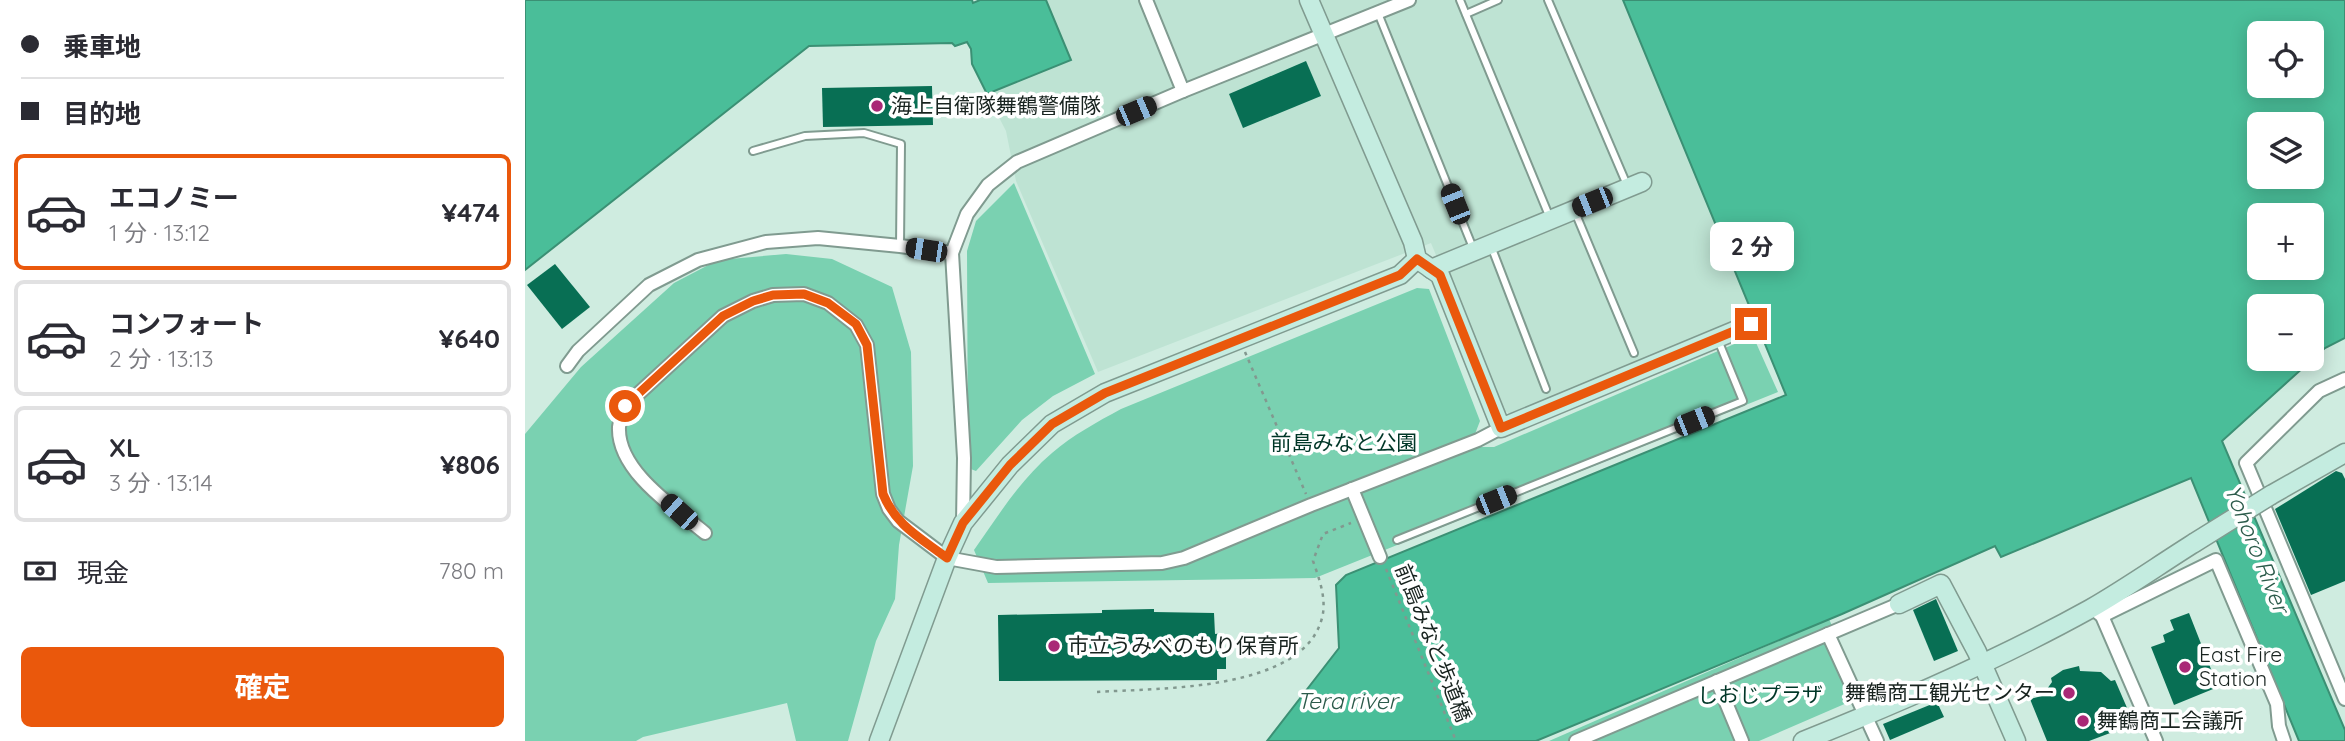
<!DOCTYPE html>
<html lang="ja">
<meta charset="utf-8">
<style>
body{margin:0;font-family:Quicksand,"Noto Sans JP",sans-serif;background:#f7f7f7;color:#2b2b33;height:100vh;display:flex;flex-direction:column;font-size:26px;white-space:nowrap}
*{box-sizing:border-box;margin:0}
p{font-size:23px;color:#7c7c81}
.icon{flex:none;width:38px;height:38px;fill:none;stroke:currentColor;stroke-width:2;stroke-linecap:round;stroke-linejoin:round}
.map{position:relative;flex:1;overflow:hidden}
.sheet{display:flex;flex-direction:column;background:#fff;width:525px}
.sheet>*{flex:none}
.top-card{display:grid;align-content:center;height:154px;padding:0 21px;background:#fff}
.buttons{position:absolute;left:1722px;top:21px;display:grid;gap:14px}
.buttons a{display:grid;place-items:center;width:77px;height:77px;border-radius:10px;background:#fff;box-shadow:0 4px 18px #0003;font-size:35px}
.end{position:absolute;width:32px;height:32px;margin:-16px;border:9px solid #ea580c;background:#fff;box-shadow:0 0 0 4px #fff}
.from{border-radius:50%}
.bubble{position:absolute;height:49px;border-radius:10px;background:#fff;box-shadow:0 4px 18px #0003;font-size:23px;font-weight:700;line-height:49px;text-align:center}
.car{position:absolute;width:21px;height:42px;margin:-21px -10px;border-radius:9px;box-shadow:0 0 5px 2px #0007;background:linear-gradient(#222 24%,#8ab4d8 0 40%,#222 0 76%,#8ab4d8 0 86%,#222 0)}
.top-card b{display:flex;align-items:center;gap:24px;height:66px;font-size:26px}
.top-card b+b{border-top:2px solid #e1e1e2}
.top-card i{width:18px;height:18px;background:#2b2b33}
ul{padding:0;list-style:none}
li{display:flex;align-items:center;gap:21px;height:116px;margin:0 14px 10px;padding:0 7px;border:4px solid #e1e1e2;border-radius:10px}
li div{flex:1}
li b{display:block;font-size:26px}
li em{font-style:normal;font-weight:700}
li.selected{border-color:#ea580c}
li>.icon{width:63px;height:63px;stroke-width:1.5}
.pay{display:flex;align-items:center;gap:18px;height:77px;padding:0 21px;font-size:26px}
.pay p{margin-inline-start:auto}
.primary-button{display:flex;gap:14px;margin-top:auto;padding:14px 21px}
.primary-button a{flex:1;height:80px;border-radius:10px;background:#ea580c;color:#fff;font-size:28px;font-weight:700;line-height:80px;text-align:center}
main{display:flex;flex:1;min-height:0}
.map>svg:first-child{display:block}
.built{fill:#bee3d3}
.green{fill:#7ad1b1}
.water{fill:#4abe99;stroke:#3b9074;stroke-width:2;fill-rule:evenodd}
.building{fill:#086f54}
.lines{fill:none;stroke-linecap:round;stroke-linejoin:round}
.lane-casing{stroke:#809b90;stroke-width:10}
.street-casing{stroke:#809b90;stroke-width:16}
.secondary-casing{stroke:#809b90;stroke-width:21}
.path{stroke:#82988f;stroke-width:2.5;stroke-dasharray:3.5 5;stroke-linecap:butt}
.lane{stroke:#fff;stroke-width:6}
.street{stroke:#fff;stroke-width:12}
.secondary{stroke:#c4ece0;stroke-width:18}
.secondary-bridge-casing{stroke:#809b90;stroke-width:21;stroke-linecap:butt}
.secondary-bridge{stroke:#c4ece0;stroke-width:18}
.route{stroke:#ea580c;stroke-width:9}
.poi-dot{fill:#a92876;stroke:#fff;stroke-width:2.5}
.labels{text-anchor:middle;stroke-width:7;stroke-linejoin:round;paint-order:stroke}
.poi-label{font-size:21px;fill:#18231f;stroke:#fff;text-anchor:start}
.park-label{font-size:21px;fill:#003627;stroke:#fff}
.street-label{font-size:21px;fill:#18231f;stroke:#fff}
.water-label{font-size:23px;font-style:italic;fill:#2c5b4b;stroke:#fff}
</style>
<main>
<section class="sheet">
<div class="top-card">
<b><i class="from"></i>乗車地</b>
<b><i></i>目的地</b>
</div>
<ul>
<li class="selected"><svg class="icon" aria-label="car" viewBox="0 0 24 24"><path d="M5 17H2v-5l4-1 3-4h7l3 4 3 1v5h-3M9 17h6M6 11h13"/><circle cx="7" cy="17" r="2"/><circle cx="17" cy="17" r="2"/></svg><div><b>エコノミー</b><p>1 分 · 13:12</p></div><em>¥474</em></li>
<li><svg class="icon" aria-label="car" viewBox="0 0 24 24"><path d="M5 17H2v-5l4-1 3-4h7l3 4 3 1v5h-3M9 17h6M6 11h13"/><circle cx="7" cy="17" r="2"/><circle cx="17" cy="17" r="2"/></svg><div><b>コンフォート</b><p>2 分 · 13:13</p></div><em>¥640</em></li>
<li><svg class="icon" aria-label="car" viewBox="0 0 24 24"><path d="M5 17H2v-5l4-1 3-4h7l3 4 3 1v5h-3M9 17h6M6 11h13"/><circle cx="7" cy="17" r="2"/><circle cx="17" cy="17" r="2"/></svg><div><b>XL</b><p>3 分 · 13:14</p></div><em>¥806</em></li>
</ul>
<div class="pay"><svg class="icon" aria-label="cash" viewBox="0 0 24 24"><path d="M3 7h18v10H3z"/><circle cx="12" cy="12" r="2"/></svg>現金<p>780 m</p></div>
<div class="primary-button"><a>確定</a></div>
</section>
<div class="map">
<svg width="1820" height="741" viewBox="0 0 1820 741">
<rect width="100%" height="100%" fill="#cfece0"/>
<!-- built -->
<polygon class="built" points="521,0 1098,0 1228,315 989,416 974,408 906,243 573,372 491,181 481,131 462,94 546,60"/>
<!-- green -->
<g class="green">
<polygon points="489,183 570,374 528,396 497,420 451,471 443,468 442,251 451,221"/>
<polygon points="261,254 307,259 367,287 386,352 388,466 374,545 370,599 351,641 323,741 271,741 262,703 118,737 111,741 0,741 0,434 56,367 149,283 193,260"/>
<path d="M892 288 904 289 955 421 950 434 956 447H969L1228 336 1253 392 790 578 463 583 449 550C473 516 495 480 527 453 548 435 572 422 596 409Z"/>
<polygon points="1304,619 1338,696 1234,741 1024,741"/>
</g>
<!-- water -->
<g class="water">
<polygon points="0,0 447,0 448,3 455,0 521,0 546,60 462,94 447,64 446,49 442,42 430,46 427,43 284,46 0,270"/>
<path d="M1098 0H1820V338L1800 348 1697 441 1820 730V741H1774L1666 478 1476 557 1470 546 1317 614 1011 741H742L814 648 811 585 821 575 1261 395ZM1734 33H1787V86H1734ZM1734 124H1787V177H1734ZM1734 215H1787V268H1734ZM1734 306H1787V359H1734Z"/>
</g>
<!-- building -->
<g class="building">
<polygon points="781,61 796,96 718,128 704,94"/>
<polygon points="407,86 408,125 298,127 297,88"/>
<polygon points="30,264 65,307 37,329 2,285"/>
<polygon points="1811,471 1817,473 1820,479 1820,581 1786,595 1750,509"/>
<polygon points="1411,599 1433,651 1409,661 1388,610"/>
<polygon points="629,609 629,612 689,613 690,634 698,633 698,657 701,657 701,669 692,669 692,680 474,681 473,615 577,613 577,610"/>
<polygon points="1664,613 1693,687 1649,705 1626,647 1640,642 1638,635 1649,630 1645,620"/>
<polygon points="1554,666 1555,671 1576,672 1586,681 1590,680 1609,724 1564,741 1522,741 1505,699 1517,696 1527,682 1526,678 1538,670"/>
<polygon points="1412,702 1419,717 1365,740 1358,724"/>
</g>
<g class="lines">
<defs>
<g id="lane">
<polyline points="935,0 1025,218"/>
<polyline points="1023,0 1102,185"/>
<polyline points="853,13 948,248"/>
<polyline points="941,14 973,0"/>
<polyline points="228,151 280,136 339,133 376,144 375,246"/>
<polyline points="1050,212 1109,353"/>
<polyline points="966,246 1021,389"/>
<polyline points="872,540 1218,401 1193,340"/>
</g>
<g id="street">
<polyline points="621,0 658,91"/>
<polyline points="42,366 53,351 124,285 173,260 241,242 293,238 375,246 427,253"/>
<polyline points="1820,379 1794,391 1721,463 1820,699"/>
<polyline points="827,489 855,557"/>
<polyline points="438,523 439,458 427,253 442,214 463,185 492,162 658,91 884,0"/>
<path d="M180 533C150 508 92 471 94 427 95 420 98 413 100 406L198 316 228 301 248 295 279 294 303 303 331 325 342 345 358 494 364 509 373 521 422 558 471 567 637 563 659 558 786 505 953 440 976 428"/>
<polyline points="1572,612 1577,616 1631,741"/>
<polyline points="1577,616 1691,560 1752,704 1754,726 1759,741"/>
<polyline points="1303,634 1352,741"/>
<polyline points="1192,681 1217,741"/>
<polyline points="1051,741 1374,604"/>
</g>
<g id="secondary">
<polyline points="784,0 888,242 892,259 915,275 976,428 1226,324"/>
<polyline points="906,269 1117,182"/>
<polyline points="1746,495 1820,453"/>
<polyline points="1374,604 1416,584 1452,652 1491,741"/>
<polyline points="354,741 422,558 438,523 485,465 527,424 580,393 875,275 892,259"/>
<path d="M1278 741C1376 702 1473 660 1565 609 1600 589 1634 565 1669 543"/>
</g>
</defs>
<!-- lane casing -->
<use href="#lane" class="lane-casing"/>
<!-- street casing -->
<use href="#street" class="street-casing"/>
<!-- secondary casing -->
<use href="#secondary" class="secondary-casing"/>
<!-- path -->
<g class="path">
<polyline points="720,352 781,494"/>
<polyline points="861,569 931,741"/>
<path d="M572 692C632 688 778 692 797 618 802 599 794 578 788 561L798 534 826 523"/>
</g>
<!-- lane -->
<use href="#lane" class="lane"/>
<!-- street -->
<use href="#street" class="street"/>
<!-- secondary -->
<use href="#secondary" class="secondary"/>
<defs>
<polyline id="secondary-bridge" points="1669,543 1746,495"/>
</defs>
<!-- secondary-bridge casing -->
<use href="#secondary-bridge" class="secondary-bridge-casing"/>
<!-- secondary-bridge -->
<use href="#secondary-bridge" class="secondary-bridge"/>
</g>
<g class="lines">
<!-- route -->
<path class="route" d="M100 406 198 316 228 301 248 295 279 294 303 303 331 324 342 345 358 494C371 526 396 538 422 558L438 523 485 465 527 424 580 393 875 275 892 259 915 275 976 428 1226 324"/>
</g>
<!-- markers -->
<g class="poi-dot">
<circle cx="352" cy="106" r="7"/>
<circle cx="529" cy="646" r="7"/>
<circle cx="1660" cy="667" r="7"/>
<circle cx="1544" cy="693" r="7"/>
<circle cx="1558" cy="721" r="7"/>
</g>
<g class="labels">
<!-- poi labels -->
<g class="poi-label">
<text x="366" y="113">海上自衛隊舞鶴警備隊</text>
<text x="543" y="653">市立うみべのもり保育所</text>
<text x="1674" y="662">East Fire<tspan x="1674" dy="24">Station</tspan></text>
<text x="1530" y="700" text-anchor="end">舞鶴商工観光センター</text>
<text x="1572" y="728">舞鶴商工会議所</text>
</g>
<!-- park labels -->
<g class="park-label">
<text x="819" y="450">前島みなと公園</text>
<text x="1235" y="702">しおじプラザ</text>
</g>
<!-- street labels -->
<g class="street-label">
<text transform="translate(908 643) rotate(68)" y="7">前島みなと歩道橋</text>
</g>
<!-- water labels -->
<g class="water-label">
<text transform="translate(1732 549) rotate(68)" y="8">Yohoro River</text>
<text x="822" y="709">Tera river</text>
</g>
</g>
</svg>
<div class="buttons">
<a><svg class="icon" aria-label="locate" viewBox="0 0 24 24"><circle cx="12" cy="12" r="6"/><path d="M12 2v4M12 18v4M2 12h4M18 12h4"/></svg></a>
<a><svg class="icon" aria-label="layers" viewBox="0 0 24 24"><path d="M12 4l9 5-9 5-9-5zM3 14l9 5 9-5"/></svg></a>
<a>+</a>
<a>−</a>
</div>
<i class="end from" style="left:100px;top:406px"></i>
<i class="end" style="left:1226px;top:324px"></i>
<div class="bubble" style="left:1185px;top:222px;width:84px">2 分</div>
<i class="car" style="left:611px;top:111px;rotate:67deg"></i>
<i class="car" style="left:1067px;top:202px;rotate:248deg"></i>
<i class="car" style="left:930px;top:204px;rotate:338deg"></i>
<i class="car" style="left:401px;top:250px;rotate:279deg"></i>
<i class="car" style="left:1169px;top:421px;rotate:68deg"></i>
<i class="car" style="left:971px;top:500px;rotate:68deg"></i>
<i class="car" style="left:154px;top:512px;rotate:312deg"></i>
</div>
</main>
